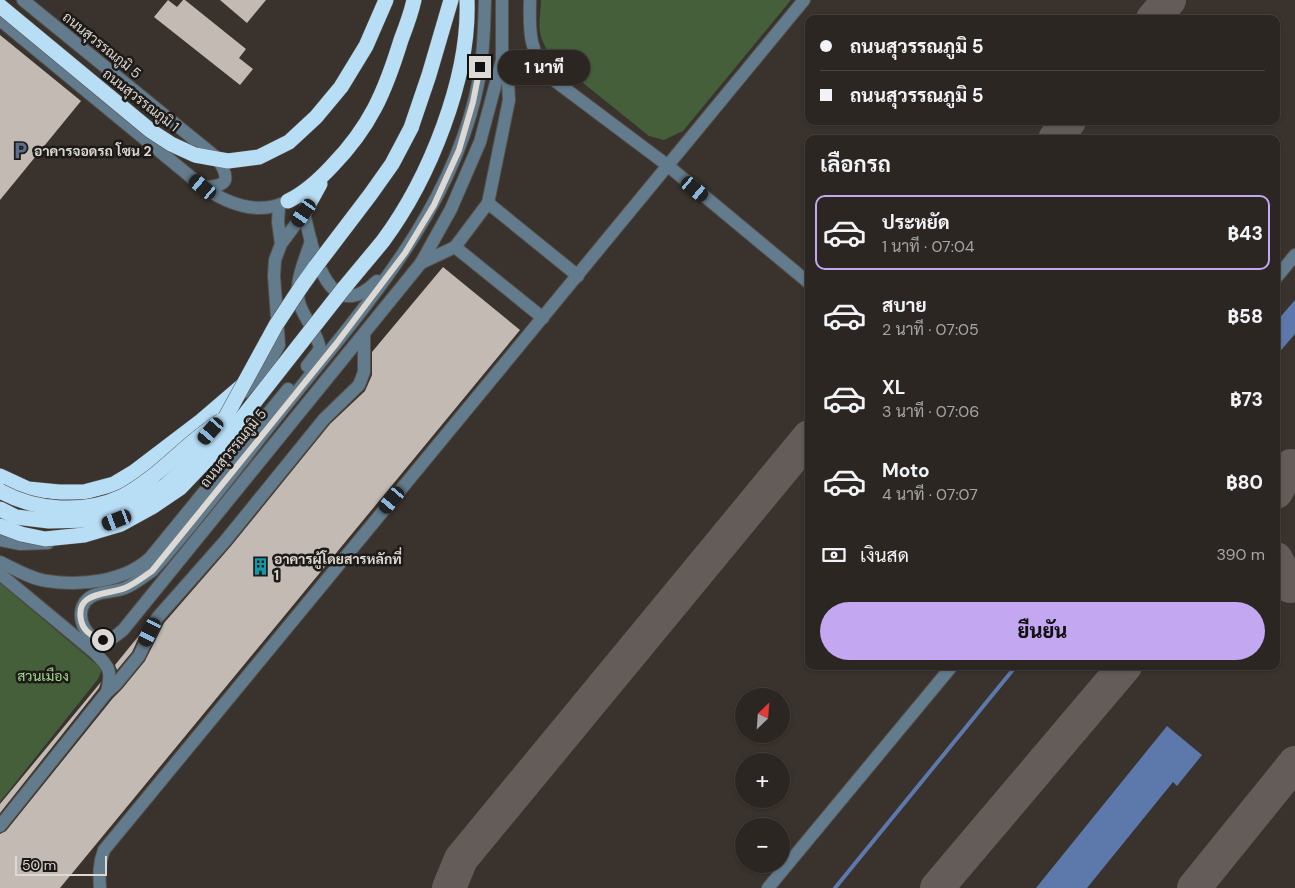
<!DOCTYPE html>
<html lang="th">
<meta charset="utf-8">
<style>
body{margin:0;font-family:"DM Sans",Sarabun,sans-serif;background:#332e2a;color:#f1f3f6;height:100vh;display:flex;flex-direction:column;font-size:19px;white-space:nowrap}
*{box-sizing:border-box;margin:0}
p{font-size:16px;color:#a6a5a5}
.icon{flex:none;width:28px;height:28px;fill:none;stroke:currentColor;stroke-width:2;stroke-linecap:round;stroke-linejoin:round}
.map{position:relative;flex:1;overflow:hidden}
.drawer{position:absolute;left:805px;top:135px;width:475px;height:535px;display:flex;flex-direction:column;background:#2b2622;border-radius:10px;box-shadow:0 1px 4px #0004,0 0 0 1px #474340}
.drawer>*{flex:none}
.hud{position:absolute;left:805px;top:15px;width:475px;height:110px;border-radius:10px;box-shadow:0 1px 4px #0004,0 0 0 1px #474340;display:grid;align-content:center;height:110px;padding:0 15px;background:#2b2622}
.needle{width:32px;rotate:25deg}
.fabs{position:absolute;left:735px;top:688px;display:grid;gap:10px}
.fabs a{display:grid;place-items:center;width:55px;height:55px;border-radius:50%;background:#2b2622;box-shadow:0 1px 4px #0004,0 0 0 1px #474340;font-size:25px}
.scale{position:absolute;left:15px;bottom:12px;width:92px;box-sizing:border-box;padding-left:5px;border:2px solid #dcd8d4;border-top:0;font-size:14px;line-height:18px;white-space:nowrap;color:#dcd8d4;-webkit-text-stroke:4px #1d1a18;paint-order:stroke}
.end{position:absolute;width:22px;height:22px;margin:-11px;border:6px solid #dcd8d4;background:#111;box-shadow:0 0 0 2px #111}
.from{border-radius:50%}
.bubble{position:absolute;height:35px;border-radius:18px;background:#2b2622;box-shadow:0 1px 4px #0004,0 0 0 1px #474340;font-size:16px;font-weight:800;line-height:35px;text-align:center}
.car{position:absolute;width:15px;height:30px;margin:-15px -8px;border-radius:6px;box-shadow:0 0 4px 1px #0007;background:linear-gradient(#222 24%,#8ab4d8 0 40%,#222 0 76%,#8ab4d8 0 86%,#222 0)}
.hud b{display:flex;align-items:center;gap:18px;height:48px;font-size:19px}
.hud b+b{border-top:1px solid #474340}
.hud i{width:12px;height:12px;background:#f1f3f6}
ul{padding:0;list-style:none}
li{display:flex;align-items:center;gap:15px;height:75px;margin:0 10px 8px;padding:0 5px;border:2px solid transparent;border-radius:10px}
li div{flex:1}
li b{display:block;font-size:19px}
li em{font-style:normal;font-weight:800}
li.on{border-color:#c4a7f1}
li>.icon{width:45px;height:45px;stroke-width:1.5}
h2{padding:0 15px;font-size:22px;line-height:60px}
.pay{display:flex;align-items:center;gap:12px;height:55px;padding:0 15px;font-size:19px}
.pay p{margin-inline-start:auto}
.button{display:flex;gap:10px;margin-top:auto;padding:10px 15px}
.button a{flex:1;height:58px;border-radius:30px;background:#c4a7f1;color:#111;font-size:20px;font-weight:800;line-height:58px;text-align:center}
.map>svg:first-child{display:block}
.green{fill:#455f3b}
.water{fill:#5d79ac}
.lines{fill:none;stroke-linecap:round;stroke-linejoin:round}
.stream{stroke:#5d79ac;stroke-width:4}
.taxiway{stroke:#635c58;stroke-width:34}
.building{fill:#c2bab3}
.minor-casing{stroke:#56504b;stroke-width:14}
.highway-casing{stroke:#56504b;stroke-width:16}
.minor{stroke:#637c8d;stroke-width:12}
.highway{stroke:#b8def6;stroke-width:15}
.highway-bridge-casing{stroke:#56504b;stroke-width:16;stroke-linecap:butt}
.highway-bridge{stroke:#b8def6;stroke-width:15}
.route{stroke:#dcd8d4;stroke-width:6}
.labels{text-anchor:middle;stroke-width:5;stroke-linejoin:round;paint-order:stroke}
.street-label{font-size:14px;fill:#dcd8d4;stroke:#1d1a18}
.poi-label{font-size:14px;font-weight:bold;fill:#dcd8d4;stroke:#1d1a18;text-anchor:start}
.park-label{font-size:14px;fill:#a5dc92;stroke:#1d1a18}
</style>
<div class="map">
<svg width="1295" height="888" viewBox="0 0 1295 888">
<rect width="100%" height="100%" fill="#39322d"/>
<!-- green -->
<g class="green">
<path d="M541 0H791L683 131 664 140 649 136 552 58C535 32 540 28 541 0Z"/>
<polygon points="0,583 102,669 98,679 0,802"/>
</g>
<!-- water -->
<g class="water">
<polygon points="1295,300 1295,334 1276,356 1276,322"/>
<polygon points="1167,726 1202,755 1177,786 1173,782 1087,888 1036,888"/>
</g>
<g class="lines">
<!-- stream -->
<polyline class="stream" points="835,888 1016,666"/>
<!-- taxiway -->
<g class="taxiway">
<polyline points="1153,19 1169,0"/>
<polyline points="1055,139 1069,121"/>
<polyline points="1276,492 1291,466"/>
<polyline points="1276,559 1290,586"/>
<polyline points="449,888 461,859 809,437"/>
<polyline points="937,888 1125,666"/>
<polyline points="1194,888 1295,763"/>
</g>
</g>
<!-- building -->
<g class="building">
<polygon points="168,0 177,7 183,0 185,0 246,49 239,58 253,69 240,85 154,17"/>
<polygon points="220,0 266,0 247,23"/>
<polygon points="0,35 81,101 0,200"/>
<polygon points="443,267 520,330 60,888 0,888 0,834 6,831 113,698 122,689 145,661 164,623 231,546 330,424 365,391 372,375 372,352"/>
<polygon points="141,633 132,652 117,670 115,665"/>
<polygon points="101,682 99,688 0,813 0,804"/>
</g>
<g class="lines">
<defs>
<g id="minor">
<path d="M23 0 217 158C230 178 230 187 203 187"/>
<path d="M485 0C484 26 484 53 479 79 455 207 366 305 287 404 242 460 200 518 152 571 143 577 135 584 125 588 113 593 94 590 85 602 74 617 87 643 107 640 113 639 118 634 123 630L421 263 451 209 480 142 502 60V0"/>
<path d="M530 0C529 31 529 53 551 78L667 165 809 283"/>
<path d="M0 20 203 187C228 204 259 216 288 201"/>
<polyline points="488,203 578,276"/>
<polyline points="279,206 278,222 281,244"/>
<path d="M304 213C312 247 328 330 377 281"/>
<polyline points="455,247 543,318"/>
<polyline points="421,263 455,247 488,203 509,100 508,82 502,60"/>
<polyline points="1276,278 1295,255"/>
<path d="M307 366 320 349C318 335 308 323 302 310 291 288 304 263 311 241"/>
<polyline points="244,392 269,363 279,345 274,276 275,260 281,244 304,213"/>
<polyline points="0,540 20,544 48,543"/>
<path d="M0 562C15 569 31 579 47 581 81 586 124 582 150 558L288 389"/>
<path d="M0 574 94 652C110 667 112 671 107 692"/>
<polyline points="0,826 107,692 116,684 139,656 157,618 225,541 324,419 359,385 364,372 364,335"/>
<path d="M100 888C99 874 99 863 104 850L804 0"/>
<polyline points="768,888 952,666"/>
</g>
<g id="highway">
<polyline points="411,128 429,75 451,0"/>
<path d="M288 201C305 193 319 180 332 166 370 127 385 92 401 40 406 27 411 14 414 0"/>
<polyline points="304,213 320,184"/>
<polyline points="301,287 316,266"/>
<path d="M344 288C357 272 370 257 383 241 429 179 470 78 467 0"/>
<polyline points="0,476 28,489 59,492 84,492 114,484 134,472 201,421 243,385"/>
</g>
</defs>
<!-- minor casing -->
<use href="#minor" class="minor-casing"/>
<!-- highway casing -->
<use href="#highway" class="highway-casing"/>
<!-- minor -->
<use href="#minor" class="minor"/>
<!-- highway -->
<use href="#highway" class="highway"/>
<defs>
<g id="highway-bridge">
<polyline points="0,6 151,131 171,144 195,155 228,161 259,157 289,142 316,117 341,87 366,46 386,0"/>
<polyline points="316,266 370,195 392,164 411,128"/>
<path d="M0 491C36 511 84 514 121 497 132 492 144 483 153 476 177 457 195 437 221 421"/>
<polyline points="0,509 16,517 49,521 90,520 135,504 165,486 189,464 217,433 276,325 301,287"/>
<polyline points="0,526 21,534 45,539 84,535 121,524 152,507 180,488 220,446 344,288"/>
</g>
</defs>
<!-- highway-bridge casing -->
<use href="#highway-bridge" class="highway-bridge-casing"/>
<!-- highway-bridge -->
<use href="#highway-bridge" class="highway-bridge"/>
</g>
<g class="lines">
<!-- route -->
<path class="route" d="M103 640C93 637 83 631 81 620 75 591 108 595 125 588 135 584 143 577 152 571L336 344 405 253 434 205 459 150 473 102 480 67"/>
</g>
<!-- icons -->
<defs>
<symbol id="parking-bare" viewBox="-9 -9 18 18"><path d="M-3.5-5.5H1a3.5 3.5 0 0 1 0 7H-1V5.5H-3.5ZM-1-3.4V-.6H.8a1.4 1.4 0 0 0 0-2.8Z" fill="#5c6f8a" stroke="#1d1a18" stroke-width="2.5" paint-order="stroke"/></symbol>
<symbol id="building-bare" viewBox="-9 -9 18 18"><path d="M-4-6H4V6H1V3H-1V6H-4ZM-2.5-4.3h1.7v1.8h-1.7ZM.8-4.3h1.7v1.8H.8ZM-2.5-1h1.7V.8h-1.7ZM.8-1h1.7V.8H.8Z" fill="#0f9aa8" stroke="#1d1a18" stroke-width="2.5" paint-order="stroke"/></symbol>
</defs>
<g fill-rule="evenodd">
<use href="#parking-bare" x="8" y="138" width="25" height="25"/>
<use href="#building-bare" x="248" y="554" width="25" height="25"/>
</g>
<g class="labels">
<!-- street labels -->
<g class="street-label">
<text transform="translate(102 45) rotate(39)" y="5">ถนนสุวรรณภูมิ 5</text>
<text transform="translate(141 100) rotate(38)" y="5">ถนนสุวรรณภูมิ 1</text>
<text transform="translate(233 448) rotate(-51)" y="5">ถนนสุวรรณภูมิ 5</text>
</g>
<!-- poi labels -->
<g class="poi-label">
<text x="34" y="156">อาคารจอดรถ โซน 2</text>
<text x="274" y="564">อาคารผู้โดยสารหลักที่<tspan x="274" dy="16">1</tspan></text>
</g>
<!-- park labels -->
<g class="park-label">
<text x="43" y="681">สวนเมือง</text>
</g>
</g>
</svg>
<div class="fabs">
<a><svg class="needle" viewBox="-14 -14 28 28"><path d="M0-13l5 13h-10z" fill="#e53935"/><path d="M0 13l5-13h-10z" fill="#a6a5a5"/></svg></a>
<a>+</a>
<a>−</a>
</div>
<div class="scale">50 m</div>
<i class="end from" style="left:103px;top:640px"></i>
<i class="end" style="left:480px;top:67px"></i>
<div class="bubble" style="left:498px;top:50px;width:92px">1 นาที</div>
<i class="car" style="left:203px;top:187px;rotate:310deg"></i>
<i class="car" style="left:695px;top:189px;rotate:130deg"></i>
<i class="car" style="left:304px;top:213px;rotate:215deg"></i>
<i class="car" style="left:211px;top:431px;rotate:221deg"></i>
<i class="car" style="left:392px;top:500px;rotate:220deg"></i>
<i class="car" style="left:117px;top:520px;rotate:249deg"></i>
<i class="car" style="left:150px;top:632px;rotate:207deg"></i>
<div class="hud">
<b><i class="from"></i>ถนนสุวรรณภูมิ 5</b>
<b><i></i>ถนนสุวรรณภูมิ 5</b>
</div>
<section class="drawer">
<h2>เลือกรถ</h2>
<ul>
<li class="on"><svg class="icon" aria-label="car" viewBox="0 0 24 24"><path d="M5 17H2v-5l4-1 3-4h7l3 4 3 1v5h-3M9 17h6M6 11h13"/><circle cx="7" cy="17" r="2"/><circle cx="17" cy="17" r="2"/></svg><div><b>ประหยัด</b><p>1 นาที · 07:04</p></div><em>฿43</em></li>
<li><svg class="icon" aria-label="car" viewBox="0 0 24 24"><path d="M5 17H2v-5l4-1 3-4h7l3 4 3 1v5h-3M9 17h6M6 11h13"/><circle cx="7" cy="17" r="2"/><circle cx="17" cy="17" r="2"/></svg><div><b>สบาย</b><p>2 นาที · 07:05</p></div><em>฿58</em></li>
<li><svg class="icon" aria-label="car" viewBox="0 0 24 24"><path d="M5 17H2v-5l4-1 3-4h7l3 4 3 1v5h-3M9 17h6M6 11h13"/><circle cx="7" cy="17" r="2"/><circle cx="17" cy="17" r="2"/></svg><div><b>XL</b><p>3 นาที · 07:06</p></div><em>฿73</em></li>
<li><svg class="icon" aria-label="car" viewBox="0 0 24 24"><path d="M5 17H2v-5l4-1 3-4h7l3 4 3 1v5h-3M9 17h6M6 11h13"/><circle cx="7" cy="17" r="2"/><circle cx="17" cy="17" r="2"/></svg><div><b>Moto</b><p>4 นาที · 07:07</p></div><em>฿80</em></li>
</ul>
<div class="pay"><svg class="icon" aria-label="cash" viewBox="0 0 24 24"><path d="M3 7h18v10H3z"/><circle cx="12" cy="12" r="2"/></svg>เงินสด<p>390 m</p></div>
<div class="button"><a>ยืนยัน</a></div>
</section>
</div>
